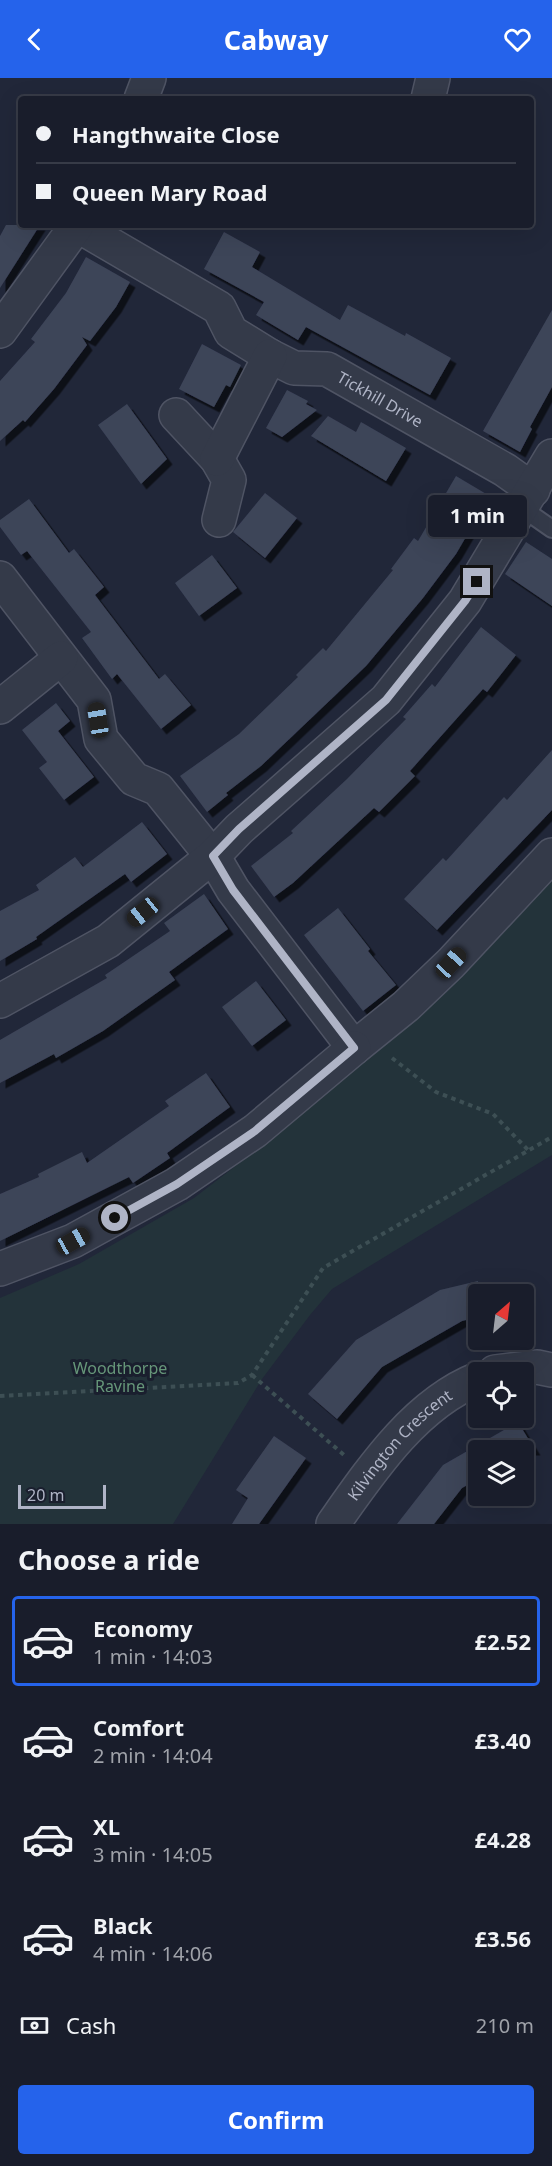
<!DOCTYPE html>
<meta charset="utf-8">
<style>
body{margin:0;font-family:"Noto Sans",sans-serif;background:#222633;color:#f1f3f6;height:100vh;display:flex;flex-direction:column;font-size:22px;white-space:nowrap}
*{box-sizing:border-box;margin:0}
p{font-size:20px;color:#9fa2a9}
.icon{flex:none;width:33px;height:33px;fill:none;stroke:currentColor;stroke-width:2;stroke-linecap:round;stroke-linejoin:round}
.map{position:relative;height:1446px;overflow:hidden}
.panel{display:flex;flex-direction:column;background:#191d2b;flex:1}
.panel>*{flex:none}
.banner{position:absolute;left:18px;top:18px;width:516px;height:132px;border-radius:6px;box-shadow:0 6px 24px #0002,0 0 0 2px #373b47;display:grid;align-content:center;height:132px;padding:0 18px;background:#191d2b}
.needle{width:39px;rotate:28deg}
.controls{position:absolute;left:468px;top:1206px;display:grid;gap:12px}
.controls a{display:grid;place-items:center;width:66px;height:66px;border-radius:6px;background:#191d2b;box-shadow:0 6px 24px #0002,0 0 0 2px #373b47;font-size:30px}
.scale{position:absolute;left:18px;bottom:15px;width:88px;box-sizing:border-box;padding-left:6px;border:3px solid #afb4c6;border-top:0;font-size:16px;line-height:21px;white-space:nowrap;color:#afb4c6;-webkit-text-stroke:4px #1a1f2e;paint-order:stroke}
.end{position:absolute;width:27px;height:27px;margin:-14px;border:8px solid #afb4c6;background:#111;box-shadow:0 0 0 3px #111}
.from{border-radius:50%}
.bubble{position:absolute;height:42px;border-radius:6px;background:#191d2b;box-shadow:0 6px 24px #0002,0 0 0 2px #373b47;font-size:20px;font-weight:700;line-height:42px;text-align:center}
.car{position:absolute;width:18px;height:36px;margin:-18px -9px;border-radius:8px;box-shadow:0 0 4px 2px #0007;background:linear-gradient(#222 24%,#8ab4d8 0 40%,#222 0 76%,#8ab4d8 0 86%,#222 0)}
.banner b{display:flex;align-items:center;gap:21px;height:57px;font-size:22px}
.banner b+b{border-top:2px solid #373b47}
.banner i{width:15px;height:15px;background:#f1f3f6}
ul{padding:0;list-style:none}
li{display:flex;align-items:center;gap:18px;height:90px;margin:0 12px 9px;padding:0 6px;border:3px solid transparent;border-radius:6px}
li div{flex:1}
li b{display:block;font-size:22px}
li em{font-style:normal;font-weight:700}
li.active{border-color:#2563eb}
li>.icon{width:54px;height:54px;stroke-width:1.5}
h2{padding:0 18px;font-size:27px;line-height:72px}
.pay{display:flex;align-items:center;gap:15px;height:66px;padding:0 18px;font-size:22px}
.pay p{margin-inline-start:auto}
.primary-button{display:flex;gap:12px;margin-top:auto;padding:12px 18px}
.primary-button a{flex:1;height:69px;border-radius:6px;background:#2563eb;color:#fff;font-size:24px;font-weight:700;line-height:69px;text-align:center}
header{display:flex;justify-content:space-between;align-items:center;height:78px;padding:0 18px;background:#2563eb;color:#fff;font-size:27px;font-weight:700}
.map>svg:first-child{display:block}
.green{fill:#23333a}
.building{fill:#3d4459;filter:url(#shadow)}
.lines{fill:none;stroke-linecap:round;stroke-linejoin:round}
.service-casing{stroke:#4f5464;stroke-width:20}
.minor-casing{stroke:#4f5464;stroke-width:36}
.path{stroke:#3d4f54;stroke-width:4;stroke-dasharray:4.5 4.5;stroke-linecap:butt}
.service{stroke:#343a49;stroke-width:16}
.minor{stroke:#343a49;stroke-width:33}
.route{stroke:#afb4c6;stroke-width:8}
.labels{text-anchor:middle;stroke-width:6;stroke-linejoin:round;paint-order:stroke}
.street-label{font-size:16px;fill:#afb4c6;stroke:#1a1f2e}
.park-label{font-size:16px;fill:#669679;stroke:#1a1f2e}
</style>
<header><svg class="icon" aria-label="back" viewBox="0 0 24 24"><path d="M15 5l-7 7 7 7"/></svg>Cabway<svg class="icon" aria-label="heart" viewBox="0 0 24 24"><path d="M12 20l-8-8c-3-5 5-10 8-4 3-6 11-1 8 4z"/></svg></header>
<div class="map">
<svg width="552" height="1446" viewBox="0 0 552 1446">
<defs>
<filter id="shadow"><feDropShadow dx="5.5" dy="5.5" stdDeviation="0" flood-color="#0009"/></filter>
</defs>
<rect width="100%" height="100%" fill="#212739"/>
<!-- green -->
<polygon class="green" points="552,801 552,1077 332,1211 310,1237 262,1301 173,1446 0,1446 0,1220 79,1186 194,1120 290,1046 413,940 529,828"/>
<!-- building -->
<g class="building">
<polygon points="6,147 40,147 0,210 0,158"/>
<polygon points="224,154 260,174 252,189 340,242 348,227 405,258 406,255 451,280 430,317 306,249 298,262 256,237 264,224 204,191"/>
<polygon points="86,179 130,204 116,229 90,263 82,259 87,267 54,311 25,344 23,342 0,363 0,303 35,264 31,261 66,215"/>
<polygon points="552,232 552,309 530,349 532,351 520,374 483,353"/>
<polygon points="202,266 241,287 230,309 226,307 214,329 179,311"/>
<polygon points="287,312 308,323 306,326 317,332 282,359 266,350"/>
<polygon points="127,326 167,381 141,406 98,347"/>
<polygon points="328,338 356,354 361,344 406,370 386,403 311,358"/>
<polygon points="456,398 493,420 480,442 477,440 456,476 423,520 366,588 261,688 226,715 228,717 207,734 180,698 239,656 298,599 296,597 323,570 326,573 393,492 391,491 414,460 418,463"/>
<polygon points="265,415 297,440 265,480 233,454"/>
<polygon points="29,421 69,475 74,471 104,509 95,517 159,601 165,596 191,627 161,651 117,596 112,601 82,560 91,554 27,473 21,477 0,449 0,442"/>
<polygon points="526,464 552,481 552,528 505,496"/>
<polygon points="212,477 237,510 199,538 175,505"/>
<polygon points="481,549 516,577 487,614 483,611 410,693 415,698 379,734 374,730 293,805 274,819 251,788 293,755 291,753 347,701 406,641 403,639 432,606 435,609"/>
<polygon points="56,625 70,643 58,653 94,699 64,722 39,690 47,684 22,652"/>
<polygon points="552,672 552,732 437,852 404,821 443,780 446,783 504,719 507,722"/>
<polygon points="142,744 167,776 131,804 125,796 36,859 37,861 0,883 0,833 39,812 36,807 75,779 83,789"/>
<polygon points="204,816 228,851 169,894 175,902 103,953 56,980 54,976 0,1005 0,962 107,900 105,897 170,853 164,845"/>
<polygon points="338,830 370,871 368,873 396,907 363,933 304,857"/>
<polygon points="256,903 286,942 252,968 222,929"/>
<polygon points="206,995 230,1029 167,1075 170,1080 133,1105 129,1099 0,1163 0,1116 39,1099 38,1096 82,1074 87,1085 169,1028 165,1023"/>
<polygon points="478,1203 478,1239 462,1243 382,1289 337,1341 308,1316 356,1262 440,1212"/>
<polygon points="518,1344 535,1372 478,1372 478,1401 462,1410 434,1446 397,1446 443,1387"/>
<polygon points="274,1358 306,1380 259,1446 232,1446 248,1420 236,1412"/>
</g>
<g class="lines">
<defs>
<polyline id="service" points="522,430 552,451"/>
<g id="minor">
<polyline points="141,21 149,0"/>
<polyline points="428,21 433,0"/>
<path id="s1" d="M77 147 219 230 231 254 270 278 294 290 327 291 505 392 533 412"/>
<polyline points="0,253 77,147"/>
<polyline points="176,337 217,381 229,402 219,442"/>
<polyline points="217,381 270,278"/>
<polyline points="0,500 94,622 101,661 134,701 158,711 203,767 213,778 233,812 354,970 406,928 451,885 552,777"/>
<polyline points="0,629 61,580"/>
<polyline points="0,923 108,863 213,778 239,751 386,622 465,523 552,378"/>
<polyline points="0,1191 73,1163 177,1106 255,1053 354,970"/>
<polyline points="495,1294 537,1289 552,1292"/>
<path id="s2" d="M333 1446C371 1392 415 1326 478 1301"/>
</g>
</defs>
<!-- service casing -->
<use href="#service" class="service-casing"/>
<!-- minor casing -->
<use href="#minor" class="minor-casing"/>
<!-- path -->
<g class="path">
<polyline points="392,980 436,1014 493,1036 528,1072"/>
<polyline points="252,1297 344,1377"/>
<polyline points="0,1318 238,1305 252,1297 323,1190 552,1059"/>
</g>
<!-- service -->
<use href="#service" class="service"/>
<!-- minor -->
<use href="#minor" class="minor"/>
</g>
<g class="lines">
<!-- route -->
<polyline class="route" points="115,1140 177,1106 255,1053 354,970 233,812 213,778 239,751 386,622 465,523 477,504"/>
</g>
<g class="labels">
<!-- street labels -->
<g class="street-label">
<text dy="6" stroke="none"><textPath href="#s1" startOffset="358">Tickhill Drive</textPath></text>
<text dy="6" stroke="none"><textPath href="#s2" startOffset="104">Kilvington Crescent</textPath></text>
</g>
<!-- park labels -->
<g class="park-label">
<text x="120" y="1296">Woodthorpe<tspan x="120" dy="18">Ravine</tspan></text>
</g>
</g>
</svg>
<div class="controls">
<a><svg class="needle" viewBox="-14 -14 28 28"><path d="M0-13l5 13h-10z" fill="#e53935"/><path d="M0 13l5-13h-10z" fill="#9fa2a9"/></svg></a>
<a><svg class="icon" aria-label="locate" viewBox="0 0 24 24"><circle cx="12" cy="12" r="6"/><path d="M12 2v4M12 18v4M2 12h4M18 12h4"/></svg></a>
<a><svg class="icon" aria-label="layers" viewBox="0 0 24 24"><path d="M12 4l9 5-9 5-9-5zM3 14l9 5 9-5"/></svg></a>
</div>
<div class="scale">20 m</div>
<i class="end from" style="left:115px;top:1140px"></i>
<i class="end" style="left:477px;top:504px"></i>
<div class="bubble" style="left:428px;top:417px;width:99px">1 min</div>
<i class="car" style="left:98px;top:642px;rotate:351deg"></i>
<i class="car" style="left:143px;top:834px;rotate:231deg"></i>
<i class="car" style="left:451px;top:885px;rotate:43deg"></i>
<i class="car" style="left:73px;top:1163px;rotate:61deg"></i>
<div class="banner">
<b><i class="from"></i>Hangthwaite Close</b>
<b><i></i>Queen Mary Road</b>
</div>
</div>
<section class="panel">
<h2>Choose a ride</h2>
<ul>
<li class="active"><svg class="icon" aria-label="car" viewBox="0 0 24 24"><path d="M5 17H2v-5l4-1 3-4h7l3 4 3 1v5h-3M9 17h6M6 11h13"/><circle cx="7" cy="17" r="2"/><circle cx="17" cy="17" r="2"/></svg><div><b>Economy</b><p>1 min · 14:03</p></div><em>£2.52</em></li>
<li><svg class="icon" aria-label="car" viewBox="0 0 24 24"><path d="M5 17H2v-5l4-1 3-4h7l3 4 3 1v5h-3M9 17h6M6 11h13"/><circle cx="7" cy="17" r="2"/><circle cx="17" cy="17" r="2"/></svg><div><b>Comfort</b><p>2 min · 14:04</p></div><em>£3.40</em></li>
<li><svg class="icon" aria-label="car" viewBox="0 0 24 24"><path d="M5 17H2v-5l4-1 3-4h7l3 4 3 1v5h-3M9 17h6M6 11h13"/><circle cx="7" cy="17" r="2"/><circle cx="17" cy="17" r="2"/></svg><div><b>XL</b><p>3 min · 14:05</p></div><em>£4.28</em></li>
<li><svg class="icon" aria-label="car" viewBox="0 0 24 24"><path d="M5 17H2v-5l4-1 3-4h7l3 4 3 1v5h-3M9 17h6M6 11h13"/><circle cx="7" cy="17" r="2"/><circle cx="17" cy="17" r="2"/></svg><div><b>Black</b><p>4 min · 14:06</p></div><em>£3.56</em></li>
</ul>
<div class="pay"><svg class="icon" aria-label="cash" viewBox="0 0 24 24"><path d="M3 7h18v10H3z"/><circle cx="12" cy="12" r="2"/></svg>Cash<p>210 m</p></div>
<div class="primary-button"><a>Confirm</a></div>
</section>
